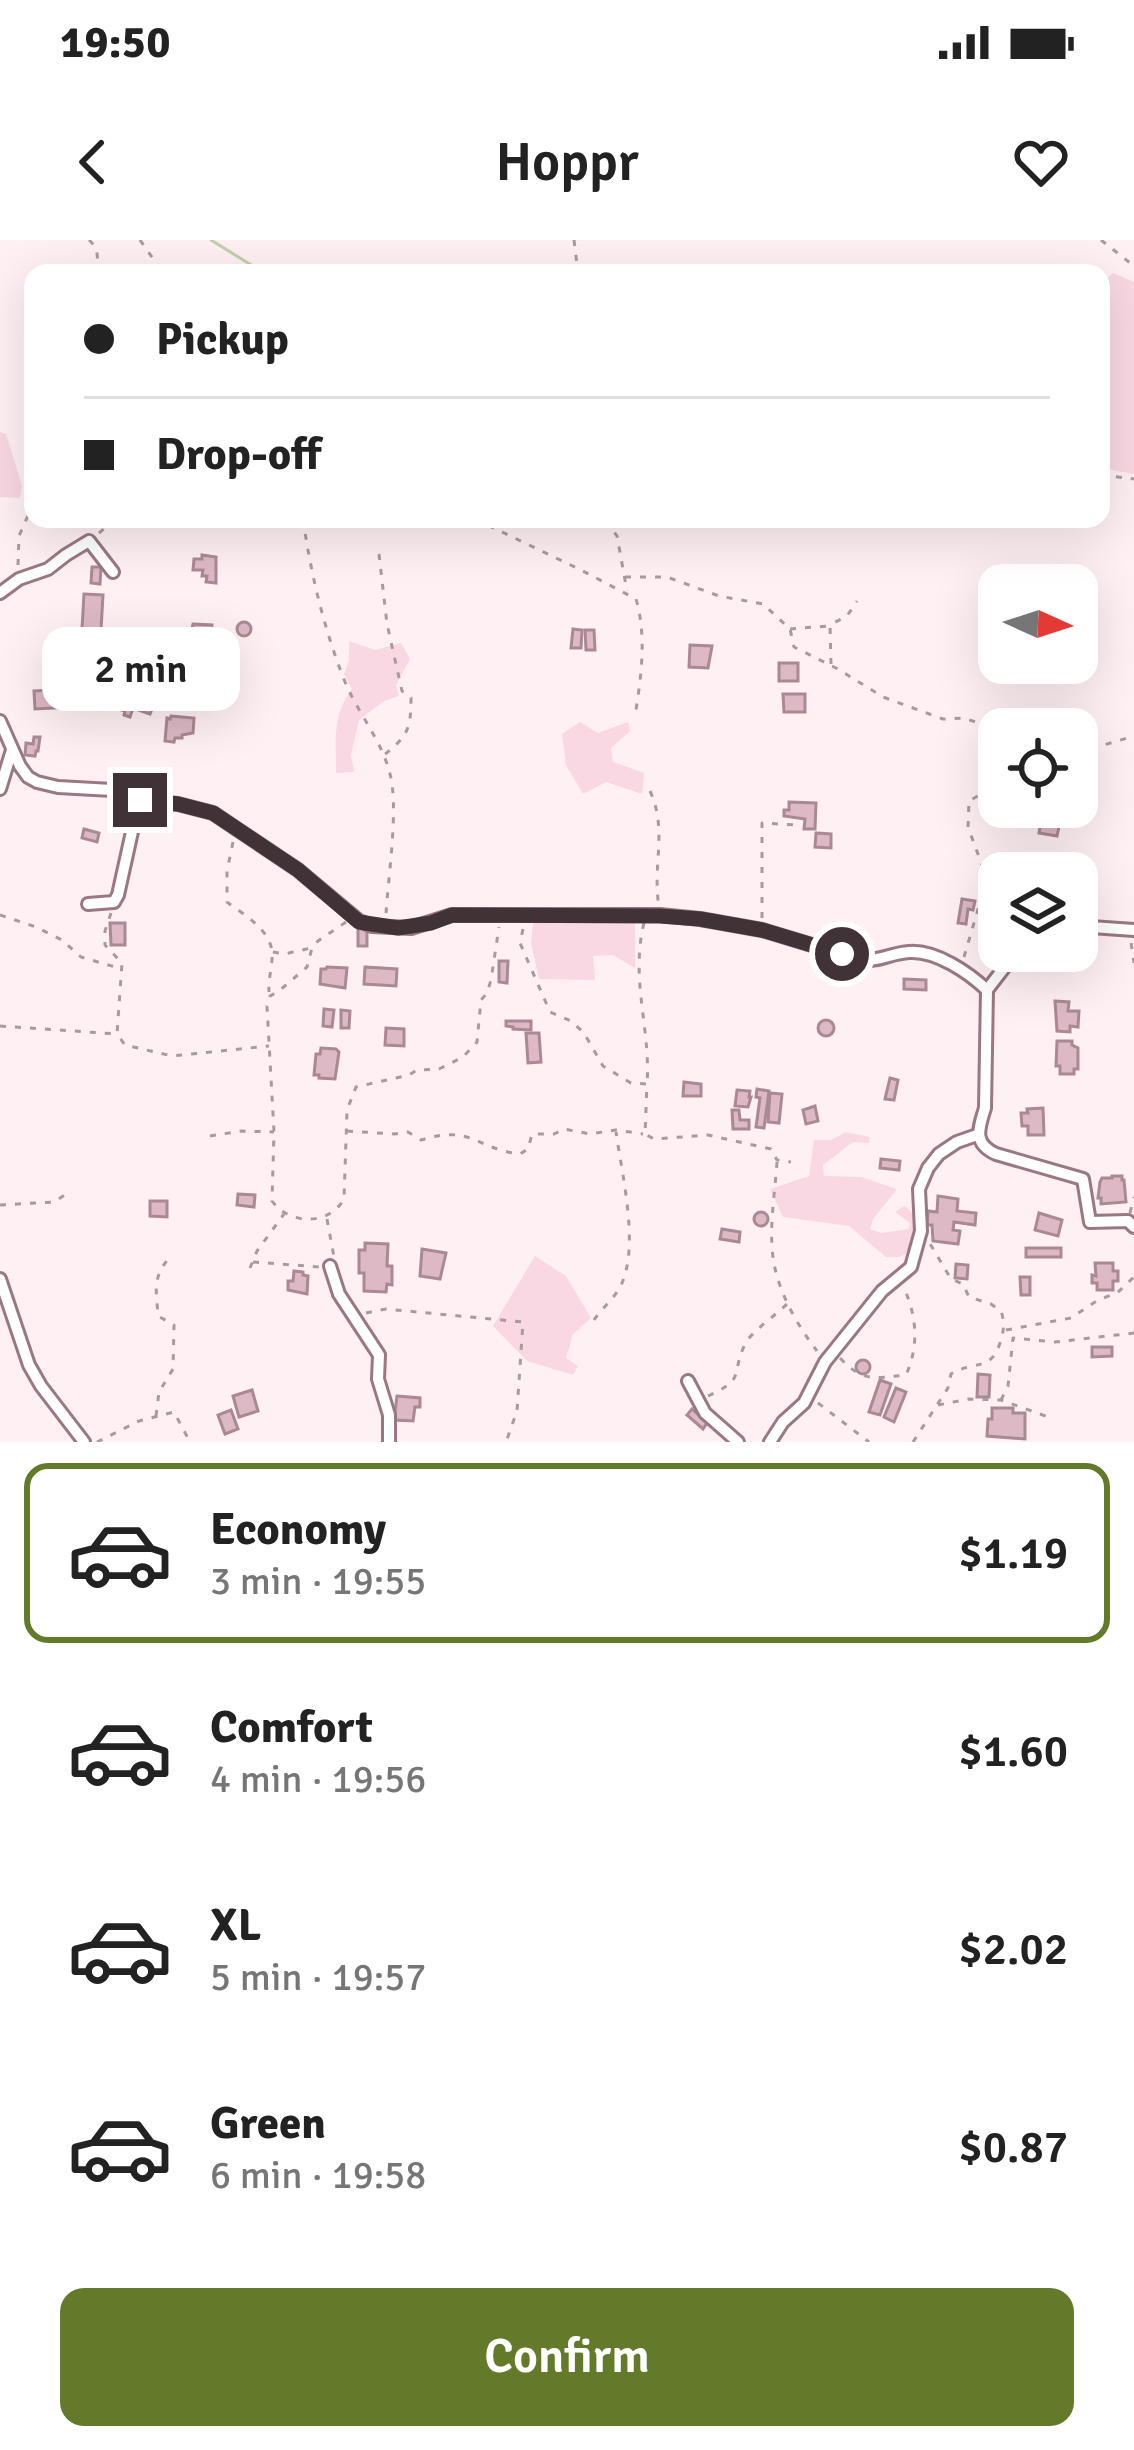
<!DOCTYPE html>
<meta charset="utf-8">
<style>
body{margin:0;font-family:Signika,sans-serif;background:#f6f6f6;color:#222;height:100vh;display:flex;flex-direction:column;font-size:45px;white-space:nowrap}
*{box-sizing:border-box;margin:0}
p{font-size:39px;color:#767676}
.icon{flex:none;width:66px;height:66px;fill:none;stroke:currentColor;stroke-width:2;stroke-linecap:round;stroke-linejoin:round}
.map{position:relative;height:1202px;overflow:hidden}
.drawer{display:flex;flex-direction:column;background:#fff;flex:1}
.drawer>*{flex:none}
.guide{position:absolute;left:24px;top:24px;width:1086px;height:264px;border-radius:24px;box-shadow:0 12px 48px #0002;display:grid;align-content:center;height:264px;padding:0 60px;background:#fff}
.needle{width:78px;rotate:93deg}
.tools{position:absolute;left:978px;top:324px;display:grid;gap:24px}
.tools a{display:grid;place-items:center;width:120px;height:120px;border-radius:24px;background:#fff;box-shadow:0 12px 48px #0002;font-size:60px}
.end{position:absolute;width:54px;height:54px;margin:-27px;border:15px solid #403237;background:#fff;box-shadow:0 0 0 6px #fff}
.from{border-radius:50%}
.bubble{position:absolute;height:84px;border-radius:24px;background:#fff;box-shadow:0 12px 48px #0002;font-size:39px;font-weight:600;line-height:84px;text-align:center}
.guide b{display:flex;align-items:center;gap:42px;height:114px;font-size:45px}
.guide b+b{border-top:3px solid #e0e0e0}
.guide i{width:30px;height:30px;background:#222}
ul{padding:21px 0 0;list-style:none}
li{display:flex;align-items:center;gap:36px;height:180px;margin:0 24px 18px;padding:0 36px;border:6px solid transparent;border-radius:24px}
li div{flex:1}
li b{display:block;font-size:45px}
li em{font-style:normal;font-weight:600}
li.current{border-color:#647a2b}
li>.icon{width:108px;height:108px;stroke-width:1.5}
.cta{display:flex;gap:24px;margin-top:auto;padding:24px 60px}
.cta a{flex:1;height:138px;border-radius:24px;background:#647a2b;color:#fff;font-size:48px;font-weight:600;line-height:138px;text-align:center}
.status{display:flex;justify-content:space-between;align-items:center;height:84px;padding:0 60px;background:#fff;direction:ltr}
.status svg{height:33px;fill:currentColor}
header{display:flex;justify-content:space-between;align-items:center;height:156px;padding:0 60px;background:#fff;font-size:54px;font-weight:600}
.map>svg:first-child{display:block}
.green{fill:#f9d8e3}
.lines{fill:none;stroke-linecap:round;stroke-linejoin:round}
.stream{stroke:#c3cfac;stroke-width:3}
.building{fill:#dcb9c5;stroke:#aa8994;stroke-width:3}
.minor-casing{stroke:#997883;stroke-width:16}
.path{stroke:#a99a9f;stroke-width:3;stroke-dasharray:6 9;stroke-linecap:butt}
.minor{stroke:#fff;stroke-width:10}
.route{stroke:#403237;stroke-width:15}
</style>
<div class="status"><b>19:50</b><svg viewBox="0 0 49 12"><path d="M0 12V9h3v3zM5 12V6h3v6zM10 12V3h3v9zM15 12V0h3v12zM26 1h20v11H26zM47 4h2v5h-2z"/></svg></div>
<header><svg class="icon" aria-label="back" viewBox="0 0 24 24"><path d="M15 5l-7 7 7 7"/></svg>Hoppr<svg class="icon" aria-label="heart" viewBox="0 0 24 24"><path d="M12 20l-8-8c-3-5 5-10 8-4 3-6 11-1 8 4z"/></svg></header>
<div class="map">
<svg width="1134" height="1202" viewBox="0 0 1134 1202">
<rect width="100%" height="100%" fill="#fff0f4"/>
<!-- green -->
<g class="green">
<polygon points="1113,33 1134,42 1134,234 1101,228 1101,46"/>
<polygon points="0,192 6,194 22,246 20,258 0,257"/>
<path d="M349 401 375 410 401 403 410 419 396 445 399 456 384 461 359 480 351 515 354 532 336 533C336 501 332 475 352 449L344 434 349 421Z"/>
<polygon points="580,482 598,493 628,482 630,491 611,508 613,522 644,533 642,554 606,542 583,554 566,525 562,494"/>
<polygon points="635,673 635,728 613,715 593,716 595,740 539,739 531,703 534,675"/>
<path d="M846 892 870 897 869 903 853 902 823 925 824 936 861 937 897 949 873 979 870 989 881 993 909 989 910 983 895 972 904 966C921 975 914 993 913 1010L899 1017H886L849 986 783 977 770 949 809 936 814 900H831Z"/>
<polygon points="535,1016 566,1036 591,1078 573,1094 566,1118 578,1126 573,1135 527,1121 493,1086"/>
</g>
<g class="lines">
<!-- stream -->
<polyline class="stream" points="211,0 264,33"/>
</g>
<!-- building -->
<g class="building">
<polygon points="202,315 216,317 216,343 206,342 207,336 202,336 203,330 193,330 194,319 202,319"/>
<polygon points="92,327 101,327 100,344 91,343"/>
<polygon points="84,354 103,355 101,390 82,389"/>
<circle cx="244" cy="389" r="7"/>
<polygon points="193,384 212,385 210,410 188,409"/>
<polygon points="573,389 582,390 581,408 571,408"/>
<polygon points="585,390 594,390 595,410 586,410"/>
<polygon points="690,405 712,406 708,428 689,427"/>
<polygon points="125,417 145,418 141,440 125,437"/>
<rect x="779" y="423" width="19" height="18"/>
<polygon points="72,449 73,467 35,469 34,451"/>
<polygon points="121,454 131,457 132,454 154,464 150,474 133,468 130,477 124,475 125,471 115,468"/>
<polygon points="783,454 805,454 805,472 784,472"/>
<polygon points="171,476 194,478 193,493 182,495 182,498 175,498 174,502 165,501 167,478 170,479"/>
<polygon points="34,497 40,497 38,511 36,511 35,516 25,515 26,503 33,504"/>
<polygon points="789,562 816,563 815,589 804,589 805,579 784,576 784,570 789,570"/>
<polygon points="1047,580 1060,582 1057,596 1039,593 1041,581"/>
<polygon points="84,589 99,593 97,602 82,598"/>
<polygon points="816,593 831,594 831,608 815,607"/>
<polygon points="962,659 975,661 973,670 968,669 966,684 958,683"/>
<rect x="358" y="682" width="9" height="24"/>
<polygon points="110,683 125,683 125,705 111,705"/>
<polygon points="499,721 508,721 507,743 499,742"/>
<polygon points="327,727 347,728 345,748 320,744 321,729 326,729"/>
<polygon points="365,727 397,729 396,746 364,744"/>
<polygon points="904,739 926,740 926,750 904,749"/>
<polygon points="1055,761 1069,762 1068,771 1079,771 1078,787 1070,786 1070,792 1057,791"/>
<polygon points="324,769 334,770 332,787 323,786"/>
<polygon points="341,770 350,771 349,788 341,788"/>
<circle cx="826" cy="788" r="8"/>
<polygon points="506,781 531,781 531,790 513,789 513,787 506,786"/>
<polygon points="386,788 404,789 404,806 385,805"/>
<polygon points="526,793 539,793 541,822 528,823"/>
<polygon points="1057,801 1072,801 1072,805 1078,808 1078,829 1074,829 1074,834 1060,834 1060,826 1056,826"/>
<polygon points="321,808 336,809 339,812 335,839 319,838 319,835 314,835 316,814 320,814"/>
<polygon points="890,838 898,840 894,860 885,859"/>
<polygon points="684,842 701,844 701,856 683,856"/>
<polygon points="757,849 769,851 764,888 756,887 760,858 756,857"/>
<polygon points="737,850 750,851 749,857 751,857 748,867 735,866"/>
<polygon points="770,853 782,854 779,883 768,882"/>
<polygon points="815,866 818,881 806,884 803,870"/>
<polygon points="1043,868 1044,895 1028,895 1028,886 1022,886 1021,873 1028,873 1027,869"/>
<polygon points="732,870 739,870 740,880 749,880 749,889 733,889"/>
<polygon points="881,919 900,921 899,930 880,928"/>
<polygon points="1112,936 1122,936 1122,940 1124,940 1126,962 1101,964 1101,958 1098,958 1100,942 1102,938 1112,938"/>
<polygon points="238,954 255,955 254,967 237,965"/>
<polygon points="938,956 958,959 957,971 976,973 975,985 954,982 953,990 960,991 958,1004 933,1001 932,985 927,985 928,971 937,972"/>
<polygon points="150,961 167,961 167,977 150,976"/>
<circle cx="761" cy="979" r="7"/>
<polygon points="1039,973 1062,980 1058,996 1035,990"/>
<polygon points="722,989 740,992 739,1002 720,999"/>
<polygon points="365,1003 388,1004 387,1026 392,1026 392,1045 387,1044 386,1052 364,1051 364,1033 359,1033 359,1010 365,1010"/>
<rect x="1026" y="1008" width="35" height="9"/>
<polygon points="422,1009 446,1013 440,1039 420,1036"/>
<polygon points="1095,1023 1113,1023 1113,1031 1118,1031 1118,1041 1113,1041 1113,1050 1097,1050 1097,1043 1092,1043 1092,1035 1096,1036"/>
<polygon points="956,1024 968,1025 967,1039 955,1038"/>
<polygon points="294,1031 303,1032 303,1035 308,1036 307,1054 288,1050 288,1041 293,1041"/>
<polygon points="1020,1037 1030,1037 1030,1055 1021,1055"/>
<polygon points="1092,1107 1112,1107 1112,1116 1092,1117"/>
<circle cx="863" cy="1127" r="7"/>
<polygon points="978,1134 990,1135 989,1157 977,1157"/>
<polygon points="880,1140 891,1144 880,1175 869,1172"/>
<polygon points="896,1148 906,1152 894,1182 884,1177"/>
<polygon points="252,1150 258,1171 239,1177 233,1156"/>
<polygon points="397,1156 420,1158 420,1167 415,1167 413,1181 394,1180"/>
<polygon points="992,1168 1013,1168 1013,1173 1025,1173 1025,1199 987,1196 988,1179 992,1179"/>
<polygon points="692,1169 707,1183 703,1189 687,1175"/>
<polygon points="231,1170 238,1189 225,1194 218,1175"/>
</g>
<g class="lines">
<defs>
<g id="minor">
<polyline points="0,353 19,339 48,329 66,315 89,301 113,332"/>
<path d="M0 481 20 526 28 537 37 542 58 547 112 550 139 560 178 564 213 573 298 630 359 681 372 686 411 688 452 675H660L700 679 762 690 861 720C879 722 891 713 909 712 936 710 969 733 987 750L985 868C979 888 972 903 996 914L1083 939 1090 982 1128 981 1134 987"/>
<polyline points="0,549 12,510"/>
<polyline points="88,664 114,662 118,655 139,560"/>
<polyline points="1077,686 1134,690"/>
<polyline points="987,750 1017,711"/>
<polyline points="330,1026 339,1054 379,1115 378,1139 389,1175 389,1202"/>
<polyline points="0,1039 29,1125 41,1146 84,1202"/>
<polyline points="688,1141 705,1173 738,1202"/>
<polyline points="770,1202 783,1182 804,1163 825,1122 882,1051 911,1027 921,991 919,949 928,928 939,914 957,902 977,895"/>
</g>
</defs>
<!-- minor casing -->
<use href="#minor" class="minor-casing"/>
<!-- path -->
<g class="path">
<path d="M89 0C100 10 98 20 95 33"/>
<polyline points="140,0 163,33"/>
<polyline points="574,0 578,33"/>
<polyline points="1101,0 1134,26"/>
<polyline points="1101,235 1134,239"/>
<path d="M303 279C311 335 324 389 345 442 358 473 382 501 390 534 399 567 388 638 386 674"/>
<path d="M475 279 579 329 636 359C647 396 641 439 635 476"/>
<polyline points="609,279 610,286 617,296 627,351"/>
<polyline points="99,293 116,279"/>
<path d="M379 314 387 384 402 451 411 458C411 491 407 496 383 516"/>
<polyline points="18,325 19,296 33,264"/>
<polyline points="625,337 667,337 719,356 763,364 790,389 794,407 838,429 883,457 943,479 964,478 999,490"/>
<polyline points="790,389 828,386"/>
<polyline points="831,424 830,385 847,376 857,361"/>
<polyline points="1077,513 1134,496"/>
<path d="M650 551C668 590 652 625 659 667"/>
<path d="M233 602 227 631V662C243 674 270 689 272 712 273 725 268 738 269 752"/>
<polyline points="982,660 999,670"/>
<polyline points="111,673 105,691 105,705 122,723 117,794 125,805 172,816 269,806"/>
<polyline points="0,675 36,687 62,700 81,717 122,729"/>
<polyline points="762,678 762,583 798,585"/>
<path d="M346 682 318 701 312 708 307 727 279 751 270 756 267 766 274 892 272 961C289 985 329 986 344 959L347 870 356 847 409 835 417 830 439 829 463 817 477 802 481 760 487 753 491 740 499 687"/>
<path d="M644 683C630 740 651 789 647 844"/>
<polyline points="523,689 520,703 550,772 571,781 584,793 603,826 631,843 647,844 645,894 654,899 708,895 771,909 777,920 791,922"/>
<polyline points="1131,703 1134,723"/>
<polyline points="273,712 284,714 311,708"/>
<polyline points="964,717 981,659 982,625 968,587 969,561 999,544"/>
<polyline points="0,786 117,794"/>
<path d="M347 891 394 894 408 892 421 900C473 884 475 909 520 914L528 909 532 894H554L564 889 590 894 616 890 643 894"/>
<polyline points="210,896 241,891 274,892"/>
<path d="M777 922C775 952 769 987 773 1017 777 1050 797 1085 817 1111"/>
<polyline points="0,965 54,962 69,952"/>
<polyline points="1130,973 1134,957"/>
<polyline points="327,979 334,1017"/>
<polyline points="253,1022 320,1027"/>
<polyline points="250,1028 257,1011 284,974"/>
<polyline points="366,1073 386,1069 523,1082 517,1171 506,1202"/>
<path d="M594 1080C602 1068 617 1056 622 1043 639 1003 622 935 616 892"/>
<polyline points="1006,1090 1071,1078 1098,1060 1117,1053 1134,1037"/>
<path d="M840 1118C864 1143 873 1138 906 1135 919 1106 917 1077 904 1048"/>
<path d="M708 1156C747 1138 730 1136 745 1104 750 1093 777 1074 787 1064"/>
<polyline points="1001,1160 1008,1146 1013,1098 1055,1102 1134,1093"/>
<polyline points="818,1163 869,1202"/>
<polyline points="938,1165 969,1159 1001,1160 1051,1178"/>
<path d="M156 1176 159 1152 173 1129 174 1085 158 1076C156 1046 152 1038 172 1014"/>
<polyline points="97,1202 139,1181 174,1172 190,1202"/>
<path d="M913 1202 948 1148 951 1134C974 1120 991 1132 1000 1103 1004 1090 1005 1083 1001 1071L991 1064 969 1057 963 1044 951 1039 929 1002"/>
</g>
<!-- minor -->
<use href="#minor" class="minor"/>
</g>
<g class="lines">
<!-- route -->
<polyline class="route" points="140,560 178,564 213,573 298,630 359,682 398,688 431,683 452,675 660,676 700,679 762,690 842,714"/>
</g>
</svg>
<div class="tools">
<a><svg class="needle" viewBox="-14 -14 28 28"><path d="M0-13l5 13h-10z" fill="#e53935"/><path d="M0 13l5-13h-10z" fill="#767676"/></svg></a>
<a><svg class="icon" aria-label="locate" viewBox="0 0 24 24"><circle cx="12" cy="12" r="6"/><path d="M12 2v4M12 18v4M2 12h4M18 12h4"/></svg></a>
<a><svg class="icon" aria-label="layers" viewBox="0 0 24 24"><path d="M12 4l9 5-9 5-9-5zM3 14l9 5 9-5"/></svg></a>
</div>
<i class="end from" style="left:842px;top:714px"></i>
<i class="end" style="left:140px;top:560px"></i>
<div class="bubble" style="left:42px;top:387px;width:198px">2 min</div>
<div class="guide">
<b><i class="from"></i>Pickup</b>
<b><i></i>Drop-off</b>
</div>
</div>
<section class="drawer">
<ul>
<li class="current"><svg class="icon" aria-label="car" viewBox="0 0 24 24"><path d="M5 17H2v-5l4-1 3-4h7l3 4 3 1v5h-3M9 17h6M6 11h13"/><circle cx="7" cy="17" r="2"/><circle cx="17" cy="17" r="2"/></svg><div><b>Economy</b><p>3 min · 19:55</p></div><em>$1.19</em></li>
<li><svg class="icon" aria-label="car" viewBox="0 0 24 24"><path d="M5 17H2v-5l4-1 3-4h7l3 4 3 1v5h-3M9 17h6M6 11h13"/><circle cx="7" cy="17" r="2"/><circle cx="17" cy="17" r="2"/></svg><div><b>Comfort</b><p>4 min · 19:56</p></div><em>$1.60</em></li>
<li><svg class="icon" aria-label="car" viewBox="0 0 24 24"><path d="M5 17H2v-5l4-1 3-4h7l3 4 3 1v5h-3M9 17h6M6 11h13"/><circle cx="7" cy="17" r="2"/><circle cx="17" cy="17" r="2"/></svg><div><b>XL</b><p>5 min · 19:57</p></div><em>$2.02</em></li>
<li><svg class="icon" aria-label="car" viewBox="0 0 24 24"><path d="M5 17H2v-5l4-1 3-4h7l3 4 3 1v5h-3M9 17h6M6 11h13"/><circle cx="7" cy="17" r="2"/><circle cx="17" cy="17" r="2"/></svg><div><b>Green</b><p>6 min · 19:58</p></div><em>$0.87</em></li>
</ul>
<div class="cta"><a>Confirm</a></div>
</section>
